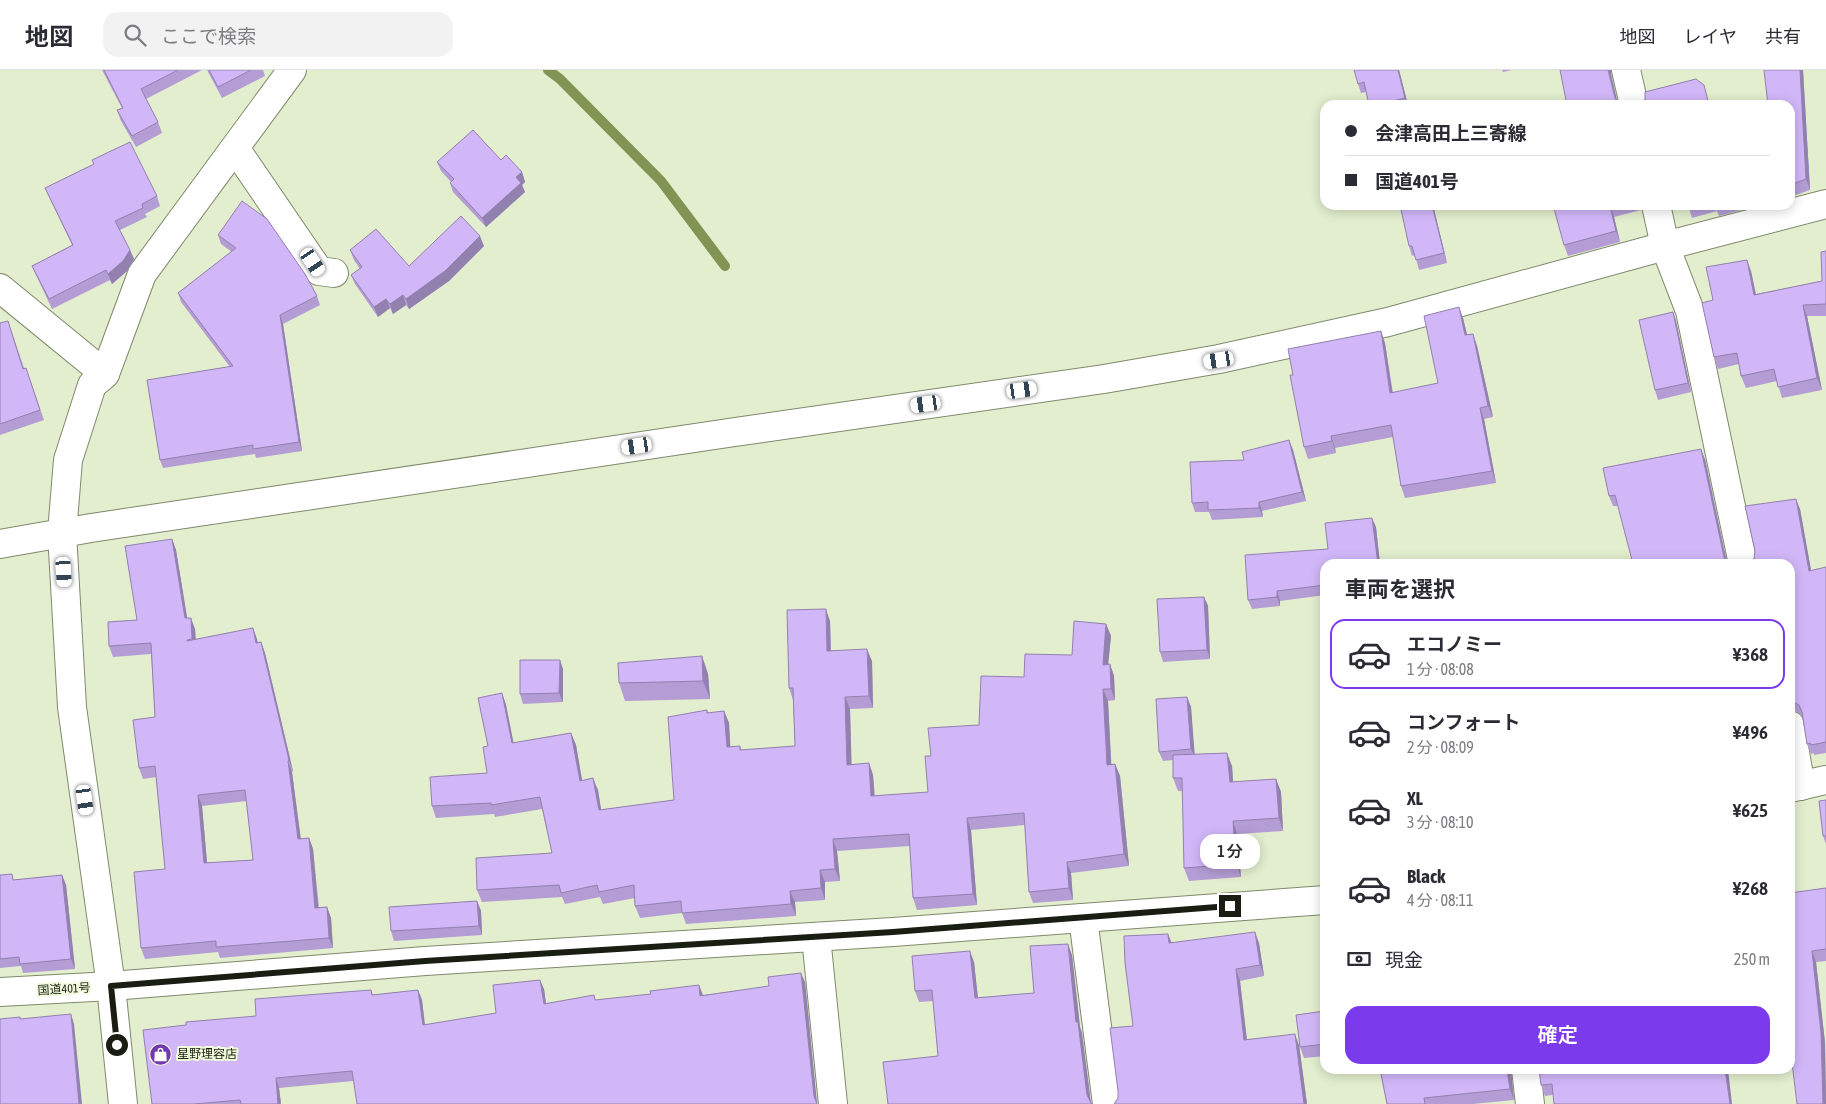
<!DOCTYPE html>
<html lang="ja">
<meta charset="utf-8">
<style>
body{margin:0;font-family:"Asap Condensed","Noto Sans JP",sans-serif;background:#f2f2f3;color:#2b2b33;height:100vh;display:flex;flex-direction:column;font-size:19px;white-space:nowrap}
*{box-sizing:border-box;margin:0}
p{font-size:16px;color:#7c7c81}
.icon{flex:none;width:28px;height:28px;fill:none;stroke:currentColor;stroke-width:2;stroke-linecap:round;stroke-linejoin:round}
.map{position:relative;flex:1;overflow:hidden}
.side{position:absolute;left:1320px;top:489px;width:475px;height:515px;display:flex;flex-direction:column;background:#fff;border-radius:15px;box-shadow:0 2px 12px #0003}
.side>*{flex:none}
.hud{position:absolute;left:1320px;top:30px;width:475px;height:110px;border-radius:15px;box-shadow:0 2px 12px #0003;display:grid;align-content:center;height:110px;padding:0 25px;background:#fff}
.end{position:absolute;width:22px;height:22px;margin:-11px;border:6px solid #1a1d12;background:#fff;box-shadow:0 0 0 2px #fff}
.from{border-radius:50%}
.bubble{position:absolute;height:35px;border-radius:15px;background:#fff;box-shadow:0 2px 12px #0003;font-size:16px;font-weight:600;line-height:35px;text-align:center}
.car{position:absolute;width:15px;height:30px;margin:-15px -8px;border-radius:6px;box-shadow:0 0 4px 1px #0007;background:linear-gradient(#fff 24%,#345 0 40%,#fff 0 76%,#345 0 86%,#fff 0)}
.hud b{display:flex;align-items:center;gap:18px;height:48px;font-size:19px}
.hud b+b{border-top:1px solid #e1e1e2}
.hud i{width:12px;height:12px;background:#2b2b33}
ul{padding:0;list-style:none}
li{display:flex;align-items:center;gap:15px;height:70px;margin:0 10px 8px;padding:0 15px;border:2px solid transparent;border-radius:15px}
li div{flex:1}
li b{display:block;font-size:19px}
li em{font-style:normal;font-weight:600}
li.active{border-color:#7c3aed}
li>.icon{width:45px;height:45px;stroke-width:1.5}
h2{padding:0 25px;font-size:22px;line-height:60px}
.pay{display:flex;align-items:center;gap:12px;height:55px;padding:0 25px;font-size:19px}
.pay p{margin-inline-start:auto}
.button{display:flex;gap:10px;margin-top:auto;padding:10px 25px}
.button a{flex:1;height:58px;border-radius:15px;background:#7c3aed;color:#fff;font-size:20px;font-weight:600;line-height:58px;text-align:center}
header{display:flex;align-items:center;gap:30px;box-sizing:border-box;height:70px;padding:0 25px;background:#fff;border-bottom:1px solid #e1e1e2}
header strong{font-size:24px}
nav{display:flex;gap:28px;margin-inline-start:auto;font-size:18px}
.search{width:350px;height:45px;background:#f2f2f3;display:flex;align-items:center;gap:12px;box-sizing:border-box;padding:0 18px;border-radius:15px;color:#7c7c81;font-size:19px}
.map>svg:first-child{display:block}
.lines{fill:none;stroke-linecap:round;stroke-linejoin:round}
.stream{stroke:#819454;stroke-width:10}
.minor-casing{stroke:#7f896c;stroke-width:30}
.major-casing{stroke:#7f896c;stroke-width:30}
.highway-casing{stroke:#7f896c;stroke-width:30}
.minor{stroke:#fff;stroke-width:28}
.major{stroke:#fff;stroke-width:28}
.highway{stroke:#fff;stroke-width:28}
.wall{fill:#b49dd5;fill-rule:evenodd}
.shaded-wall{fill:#9280ae}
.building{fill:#d1b7f8;stroke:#9280ae;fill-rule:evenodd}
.route{stroke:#1a1d12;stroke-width:6}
.labels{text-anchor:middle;stroke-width:4;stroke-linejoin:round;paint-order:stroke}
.street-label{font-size:12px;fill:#1a1d12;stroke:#f0fbdb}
.poi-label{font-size:12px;fill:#1a1d12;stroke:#f0fbdb;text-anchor:start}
</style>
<header>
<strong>地図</strong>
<div class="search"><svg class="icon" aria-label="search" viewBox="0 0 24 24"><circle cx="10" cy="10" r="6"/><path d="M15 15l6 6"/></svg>ここで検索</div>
<nav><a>地図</a><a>レイヤ</a><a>共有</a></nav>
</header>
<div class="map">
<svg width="1826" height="1034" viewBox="0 0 1826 1034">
<rect width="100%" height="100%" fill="#e3eece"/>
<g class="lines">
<!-- stream -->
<polyline class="stream" points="548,0 560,9 661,111 725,196"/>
<defs>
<g id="minor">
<polyline points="1626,0 1634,35"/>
<polyline points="235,78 319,201 334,203"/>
<polyline points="1656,135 1665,176 1690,241 1743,494"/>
<polyline points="0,218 105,304"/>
<polyline points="0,474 91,458 735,362 1104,309 1219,289 1388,252 1665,176 1826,134"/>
<polyline points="1790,655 1801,716"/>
<polyline points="1083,848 1107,1034"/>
<polyline points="816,867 833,1034"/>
<polyline points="111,916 72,637 62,463 68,390 92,315 105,304 142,204 292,0"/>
<polyline points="1526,999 1530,1034"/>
</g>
<polyline id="major" points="111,916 123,1034"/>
<g id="highway">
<polyline points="1790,718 1826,710"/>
<polyline points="0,922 111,916 425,891 893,862 1325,830"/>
</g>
</defs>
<!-- minor casing -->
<use href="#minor" class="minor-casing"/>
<!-- major casing -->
<use href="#major" class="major-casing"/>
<!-- highway casing -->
<use href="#highway" class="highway-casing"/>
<!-- minor -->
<use href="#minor" class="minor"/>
<!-- major -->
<use href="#major" class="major"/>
<!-- highway -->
<use href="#highway" class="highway"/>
</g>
<!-- wall -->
<g class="wall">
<polygon points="102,0 202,0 146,29 158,52 162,63 136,77 121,51 117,40 122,38"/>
<polygon points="207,0 263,0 265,6 222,28"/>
<polygon points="1354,0 1399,0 1408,35 1369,35 1366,22 1361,23 1358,14"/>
<polygon points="1502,0 1512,0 1503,2"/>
<polygon points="1764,0 1803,0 1810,120 1790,127 1790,35"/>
<polygon points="92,90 157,126 160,136 145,144 147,147 120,160 134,189 127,201 112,214 110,210 52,239 36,205 32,196 72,175 49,127 45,118 94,94"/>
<polygon points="501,90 522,102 525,112 522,115 525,122 486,157 453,122 450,113 451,112 441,101 437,92"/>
<polygon points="1400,135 1433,135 1447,193 1419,200 1415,185 1412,186 1409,176"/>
<polygon points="1553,135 1641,135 1641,140 1614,147 1620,172 1568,186 1564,175"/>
<polygon points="1688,135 1760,135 1719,146 1717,141 1692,148"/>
<polygon points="218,165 317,226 320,235 283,254 302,381 256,388 255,384 163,398 160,390 230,297 181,232 178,223 232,182 221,174"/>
<polygon points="484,176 449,211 409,239 406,235 393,244 390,238 378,247 355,214 351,205 360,199 354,190 350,180 409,196"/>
<polygon points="1826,181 1826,246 1807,246 1822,320 1782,328 1777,311 1746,318 1741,306 1739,294 1718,299 1714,287 1713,230 1751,201 1756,224 1822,211"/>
<polygon points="1673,242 1676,251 1691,322 1658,330 1655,320"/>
<polygon points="1463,248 1467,265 1473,264 1477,276 1493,347 1484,349 1496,413 1405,428 1401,416 1393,367 1335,378 1336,383 1308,389 1304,377 1293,305 1385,273 1393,323 1438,313"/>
<polygon points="0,253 11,260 24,298 26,298 44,350 0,365"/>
<polygon points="1289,370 1293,380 1306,431 1262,441 1263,447 1212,450 1209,442 1195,442 1192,433 1244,390"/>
<polygon points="1705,389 1727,492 1617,436 1613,436 1609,426"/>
<polygon points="1800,439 1811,501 1826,497 1826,683 1814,685 1814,683 1811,684 1807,674 1802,646 1795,640 1790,640 1790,494"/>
<polygon points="1376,457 1380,494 1325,494 1325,525 1280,531 1280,536 1252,539 1248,530 1328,479"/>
<path d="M172 469 176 480 187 548 195 559 196 570 253 558 258 573 261 572 265 583 293 701 292 702 301 769 309 768 313 779 319 837H327L331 848 333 878 220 888 218 882 145 889 141 878 165 799 156 707 143 709 139 698 155 647 151 584 113 587 109 576 137 550ZM247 731 253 790 207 793 202 736Z"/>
<polygon points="1204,527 1208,536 1210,589 1163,592 1160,582"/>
<polygon points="830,551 831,581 872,591 873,638 850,639 851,695 869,693 873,705 875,726 928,722 931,686 979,655 1024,607 1072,585 1106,554 1111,566 1108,594 1110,594 1114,606 1115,630 1108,631 1111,694 1115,694 1120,706 1129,796 1071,803 1073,830 1033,833 1029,822 1025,755 971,760 977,835 917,840 913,828 910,776 837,781 840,811 825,812 825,830 795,832 796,846 686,854 682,843 640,848 635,836 635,828 603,834 600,827 565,834 562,827 482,832 477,820 552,783 542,739 495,747 494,744 436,748 432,736 487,703 488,676 502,623 506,635 513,673 571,663 576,675 582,710 598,720 601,740 674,730 707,640 708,643 724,641 729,653 730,677 740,676 742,680 795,676 793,630 789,618"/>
<polygon points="702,586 708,604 710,629 625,631 619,613"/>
<polygon points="563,599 563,632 523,634 520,624"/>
<polygon points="1187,627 1191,637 1194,684 1232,696 1233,712 1276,709 1281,722 1283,761 1237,764 1241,807 1189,811 1184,798 1183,721 1178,721 1173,708 1173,690 1163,691 1159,682"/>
<polygon points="1826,730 1826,774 1823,766"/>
<polygon points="0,805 15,810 62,805 66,815 75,899 23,903 21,896 0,898"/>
<polygon points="1826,818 1826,891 1816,892 1825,973 1826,1034 1790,980 1790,823"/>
<polygon points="477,831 481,841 482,865 394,871 391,861"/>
<polygon points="1168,864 1172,873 1259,873 1264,906 1240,911 1247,969 1299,975 1307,1034 1114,1034 1118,1028 1133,956"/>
<polygon points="1072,885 1080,957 1082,963 1091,1033 938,986 933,931 919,932 915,921 974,892 978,928 1034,923"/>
<polygon points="805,912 817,1034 353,1011 279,1018 281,1034 152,1034 186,955 256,946 371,920 373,925 418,920 422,930 425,955 496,943 544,919 546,933 596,930 703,925"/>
<polygon points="1325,941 1325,986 1304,988 1300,977"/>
<polygon points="1380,999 1511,999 1514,1030 1473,1034 1387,1034"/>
<polygon points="1728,999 1545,1026 1541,1015"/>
</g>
<!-- shaded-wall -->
<g class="shaded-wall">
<polygon points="1398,0 1399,0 1408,35 1405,28"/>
<polygon points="1608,0 1611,0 1611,3 1618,35 1615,28"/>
<polygon points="1800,0 1803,0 1810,120 1806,109"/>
<polygon points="522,102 525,112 522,115 525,122 486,157 482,148 516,107"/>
<polygon points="1432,135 1433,135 1447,193 1444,183"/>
<polygon points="1610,136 1614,147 1620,172 1616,161"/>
<polygon points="480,166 484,176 449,211 409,239 406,229"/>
<polygon points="130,180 134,189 127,201 112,214 108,204"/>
<polygon points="1747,190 1751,201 1758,236 1754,225"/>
<polygon points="403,225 406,235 393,244 390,234"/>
<polygon points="386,229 390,238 378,247 374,237"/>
<polygon points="1803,235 1807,246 1822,320 1817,308"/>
<polygon points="1459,237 1463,248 1470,277 1465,265"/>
<polygon points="1673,242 1676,251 1691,322 1688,313"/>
<polygon points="280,245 283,254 302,381 299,372"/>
<polygon points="1381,261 1385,273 1394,335 1390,323"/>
<polygon points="1473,264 1477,276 1493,347 1488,336"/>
<polygon points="1480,338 1484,349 1496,413 1492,401"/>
<polygon points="1331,366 1335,378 1336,383 1332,371"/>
<polygon points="1289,370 1293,380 1306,431 1302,422"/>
<polygon points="1701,379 1705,389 1727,494 1724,487"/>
<polygon points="1796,429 1800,439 1813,511 1809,501"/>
<polygon points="1259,432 1262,441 1263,447 1259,438"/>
<polygon points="1372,448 1376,457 1380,494 1378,494"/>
<polygon points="172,469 176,480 189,559 185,548"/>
<polygon points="1277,521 1280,531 1280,536 1277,527"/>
<polygon points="1204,527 1208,536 1210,589 1207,580"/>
<polygon points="826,539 830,551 831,593 827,581"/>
<polygon points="191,548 195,559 196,580 192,569"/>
<polygon points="1106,554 1111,566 1107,606 1103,595"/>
<polygon points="253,558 257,569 260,584 256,573"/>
<polygon points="261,572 265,583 293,701 289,690"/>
<polygon points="867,579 872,591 873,638 869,626"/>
<polygon points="702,586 708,604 710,629 703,611"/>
<polygon points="560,590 563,599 563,632 559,623"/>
<polygon points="1110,594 1114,606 1115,630 1111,619"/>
<polygon points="1103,619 1108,631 1112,707 1107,695"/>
<polygon points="502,623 506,635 516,685 512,673"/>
<polygon points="845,627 850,639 852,707 847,695"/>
<polygon points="1187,627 1191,637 1195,688 1191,679"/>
<polygon points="724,641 729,653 731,689 727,677"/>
<polygon points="571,663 576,675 584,722 580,711"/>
<polygon points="1227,683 1232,696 1234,725 1230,712"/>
<polygon points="288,691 292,702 302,780 298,769"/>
<polygon points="869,693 873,705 875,738 871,726"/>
<polygon points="1115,694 1120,706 1129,796 1124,784"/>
<polygon points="593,708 598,720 603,752 599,740"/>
<polygon points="1276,709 1281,722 1283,761 1279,748"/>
<polygon points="198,725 202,736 208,804 204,793"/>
<polygon points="967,748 971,760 977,835 973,824"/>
<polygon points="1233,751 1237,764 1241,807 1236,794"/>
<polygon points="309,768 313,779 319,848 315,838"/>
<polygon points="833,769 837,781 840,811 835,799"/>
<polygon points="1067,792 1071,803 1073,830 1069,818"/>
<polygon points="820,800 825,812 825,830 821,818"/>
<polygon points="62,805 66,815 75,899 71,889"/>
<polygon points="790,821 795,832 796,846 791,834"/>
<polygon points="477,831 481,841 482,865 479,856"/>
<polygon points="327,837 331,848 333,878 329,868"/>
<polygon points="1255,862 1259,873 1264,906 1260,895"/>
<polygon points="1168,864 1172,875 1169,873"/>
<polygon points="1068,874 1072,885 1080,957 1082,963 1091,1034 1087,1025 1076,952"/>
<polygon points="970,881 974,892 979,939 975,928"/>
<polygon points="1812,881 1816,892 1825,973 1826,1034 1823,1034"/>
<polygon points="1236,899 1240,911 1248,981 1244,970"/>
<polygon points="801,903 805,912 817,1034 814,1026"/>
<polygon points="540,910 544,919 547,943 544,934"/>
<polygon points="699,915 703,925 700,926"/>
<polygon points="418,920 422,930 426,965 423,955"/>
<polygon points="71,944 74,954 82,1034 79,1034"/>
<polygon points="1295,964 1299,975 1307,1034 1304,1034"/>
<polygon points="1507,999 1511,999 1514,1030 1510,1019"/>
<polygon points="1725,999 1728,999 1732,1034 1730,1034"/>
<polygon points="276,1008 279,1018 281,1034 278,1034"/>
</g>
<!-- building -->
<g class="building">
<polygon points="104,0 178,0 141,19 158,52 132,66 117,40 123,38"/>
<polygon points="209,0 251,0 218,17"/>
<polygon points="1354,0 1398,0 1405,28 1379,35 1369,35 1364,12 1358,14"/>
<polygon points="1560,0 1608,0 1615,28 1619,35 1565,35 1567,35"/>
<polygon points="1764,0 1800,0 1806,109 1790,115 1790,35 1768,35"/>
<polygon points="1696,9 1704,15 1709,35 1641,35 1645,29 1645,22"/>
<polygon points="473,60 501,90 506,85 522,102 516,107 521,113 482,148 450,113 454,109 437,92"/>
<polygon points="130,72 157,126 142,134 143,138 115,151 130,180 123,191 108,204 106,200 49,229 32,196 73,175 45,118 94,94 92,90"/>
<polygon points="242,131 267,149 305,204 317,226 280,245 299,372 253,379 253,375 160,390 147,310 233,296 178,223 236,178 218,165"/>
<polygon points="1400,135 1432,135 1444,183 1416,190 1412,176 1409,176"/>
<polygon points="1553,135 1615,135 1610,136 1616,161 1564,175"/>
<polygon points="461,146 480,166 445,201 406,229 403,225 390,234 386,229 374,237 351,205 362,197 350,180 376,159 409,196"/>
<polygon points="1826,181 1826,234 1803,235 1817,308 1778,317 1774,299 1741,306 1737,283 1714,287 1702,233 1713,230 1706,197 1747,190 1754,225 1822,211 1821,182"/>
<polygon points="1459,237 1465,265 1473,264 1488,336 1480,338 1492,401 1401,416 1391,355 1331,366 1332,371 1304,377 1290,305 1293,305 1288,279 1381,261 1390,323 1438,313 1424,246"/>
<polygon points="1673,242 1688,313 1655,320 1639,250"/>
<polygon points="8,251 23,299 26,298 40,340 0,354 0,253"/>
<polygon points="1289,370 1302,422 1259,432 1259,438 1208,440 1208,432 1192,433 1190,392 1244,390 1242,382"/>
<polygon points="1701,379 1724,487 1728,494 1633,494 1615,425 1609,426 1603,398"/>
<polygon points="1796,429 1809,501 1826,497 1826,672 1811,675 1810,673 1807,674 1802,642 1799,635 1790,630 1790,494 1751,494 1754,488 1755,481 1745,436"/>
<polygon points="1372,448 1378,494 1325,494 1325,515 1277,521 1277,527 1248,530 1245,485 1328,479 1325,453"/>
<path d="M172 469 185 548H191L192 569 187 570V571L253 558 256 573 261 572 289 690 288 691 298 769 309 768 315 838 327 837 329 868 216 877V871L141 878 134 802 165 799 155 696 139 698 133 650 155 647 151 573 109 576 108 552 137 550 125 476ZM245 720 253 790 204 793 198 725Z"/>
<polygon points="1204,527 1207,580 1160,582 1157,529"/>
<polygon points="826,539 827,581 867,579 869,626 845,627 847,695 869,693 871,726 928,722 925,686 931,686 928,658 979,655 981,606 1024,607 1025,584 1072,585 1074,551 1106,554 1103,595 1110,594 1111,619 1103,619 1107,695 1115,694 1124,784 1067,792 1069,818 1029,822 1024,743 967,748 973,824 913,828 909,764 833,769 835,799 820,800 821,818 790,821 791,834 682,843 681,831 635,836 634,815 599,822 597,815 561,823 559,815 477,820 476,788 552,783 540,727 491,735 491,733 432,736 430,707 487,703 483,677 488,676 478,628 502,623 512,673 571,663 580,711 593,708 599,740 674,730 668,647 707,640 707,643 724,641 727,677 740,676 740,680 795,676 793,618 789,618 787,540"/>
<polygon points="702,586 703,611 619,613 618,593"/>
<polygon points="520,590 560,590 559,623 520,624"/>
<polygon points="1187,627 1191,679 1159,682 1156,629"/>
<polygon points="1227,683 1230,712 1276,709 1279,748 1233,751 1236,794 1184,798 1182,708 1173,708 1173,685"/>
<polygon points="1826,730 1826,766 1823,766 1819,731"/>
<polygon points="12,804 13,810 62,805 71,889 20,894 19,887 0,889 0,805"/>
<polygon points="1826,818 1826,879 1812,881 1821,962 1823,1034 1797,1034 1790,976 1790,823"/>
<polygon points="477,831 479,856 391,861 389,837"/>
<polygon points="1255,862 1260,895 1236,899 1244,970 1295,964 1304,1034 1114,1034 1118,1028 1118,1021 1110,958 1133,956 1125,893 1124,866 1168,864 1169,873"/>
<polygon points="1068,874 1076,952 1078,952 1087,1025 1091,1033 1093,1034 888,1034 883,992 938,986 932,920 915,921 912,886 970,881 975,928 1034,923 1030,876"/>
<polygon points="801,903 814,1026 817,1034 357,1034 352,1001 276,1008 278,1034 241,1034 240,1030 194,1034 152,1034 143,960 186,955 186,952 256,946 255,929 371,920 372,925 418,920 423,955 496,943 493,915 540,910 544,934 594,925 595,930 651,924 650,921 699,915 700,926 769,916 768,907"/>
<polygon points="1325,941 1325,974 1300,977 1296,945"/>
<polygon points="71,944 79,1034 0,1034 0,949 20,947 20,949"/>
<polygon points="1380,999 1507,999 1510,1019 1424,1028 1425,1034 1387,1034"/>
<polygon points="1539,999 1725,999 1730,1034 1554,1034 1552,1014 1541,1015"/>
</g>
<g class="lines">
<!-- route -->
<polyline class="route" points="117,975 111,916 425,891 893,862 1230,836"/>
</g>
<!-- icons -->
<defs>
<symbol id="shop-disc" viewBox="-11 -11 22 22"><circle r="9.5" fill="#7238ae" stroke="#f0fbdb"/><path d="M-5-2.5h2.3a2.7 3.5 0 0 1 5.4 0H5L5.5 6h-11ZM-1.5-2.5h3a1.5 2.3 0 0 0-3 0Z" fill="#fff"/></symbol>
</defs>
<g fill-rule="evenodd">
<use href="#shop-disc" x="148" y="972" width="25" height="25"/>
</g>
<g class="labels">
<!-- street labels -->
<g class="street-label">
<text transform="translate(64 919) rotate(-3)" y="4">国道401号</text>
</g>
<!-- poi labels -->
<g class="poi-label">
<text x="177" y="988">星野理容店</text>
</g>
</g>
</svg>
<i class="end from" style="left:117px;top:975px"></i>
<i class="end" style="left:1230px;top:836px"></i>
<div class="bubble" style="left:1200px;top:764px;width:60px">1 分</div>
<i class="car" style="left:313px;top:192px;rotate:146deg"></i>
<i class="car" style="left:1219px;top:290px;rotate:261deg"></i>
<i class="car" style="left:1022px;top:320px;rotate:82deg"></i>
<i class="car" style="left:926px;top:334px;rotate:262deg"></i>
<i class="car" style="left:637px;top:376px;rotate:261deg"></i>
<i class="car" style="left:64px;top:502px;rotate:176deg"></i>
<i class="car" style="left:85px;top:730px;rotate:172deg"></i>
<div class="hud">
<b><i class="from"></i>会津高田上三寄線</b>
<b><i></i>国道401号</b>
</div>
<section class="side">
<h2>車両を選択</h2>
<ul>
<li class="active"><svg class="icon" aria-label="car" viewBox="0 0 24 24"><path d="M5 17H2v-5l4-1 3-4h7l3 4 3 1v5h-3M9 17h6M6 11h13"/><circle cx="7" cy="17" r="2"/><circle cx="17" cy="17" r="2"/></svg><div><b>エコノミー</b><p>1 分 · 08:08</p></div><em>¥368</em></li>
<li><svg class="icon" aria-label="car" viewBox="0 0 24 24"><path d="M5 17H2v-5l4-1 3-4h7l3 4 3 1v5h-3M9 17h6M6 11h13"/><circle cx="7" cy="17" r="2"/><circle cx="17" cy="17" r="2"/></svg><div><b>コンフォート</b><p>2 分 · 08:09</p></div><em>¥496</em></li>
<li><svg class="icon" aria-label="car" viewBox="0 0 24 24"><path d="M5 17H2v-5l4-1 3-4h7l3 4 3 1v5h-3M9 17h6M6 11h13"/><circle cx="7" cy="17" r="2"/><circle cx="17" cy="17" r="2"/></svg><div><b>XL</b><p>3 分 · 08:10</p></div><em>¥625</em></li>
<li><svg class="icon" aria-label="car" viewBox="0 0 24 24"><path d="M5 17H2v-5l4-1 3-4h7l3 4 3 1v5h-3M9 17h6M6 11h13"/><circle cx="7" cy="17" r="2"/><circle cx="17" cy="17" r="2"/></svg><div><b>Black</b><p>4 分 · 08:11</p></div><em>¥268</em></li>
</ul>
<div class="pay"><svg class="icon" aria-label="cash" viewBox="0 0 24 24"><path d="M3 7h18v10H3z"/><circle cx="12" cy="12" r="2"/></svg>現金<p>250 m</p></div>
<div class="button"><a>確定</a></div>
</section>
</div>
